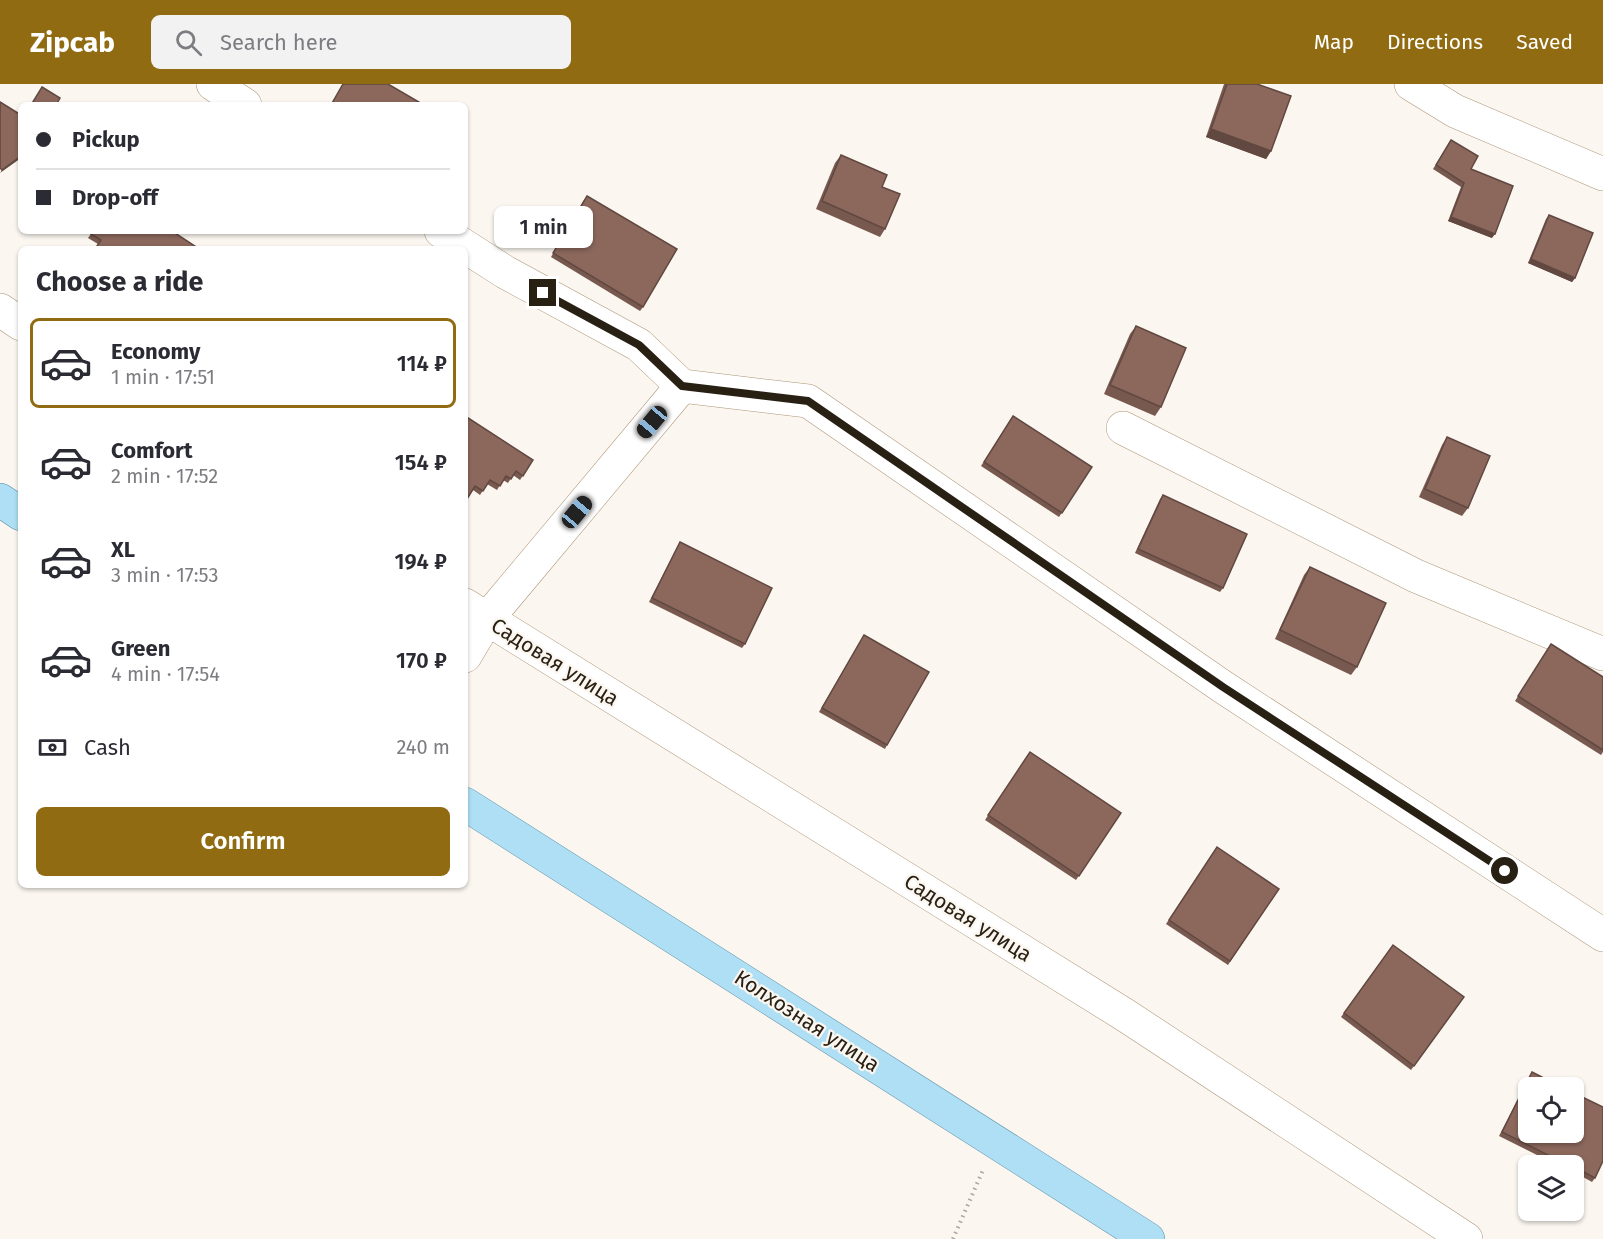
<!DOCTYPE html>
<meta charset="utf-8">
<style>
body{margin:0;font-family:"Fira Sans",sans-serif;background:#f2f2f3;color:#2b2b33;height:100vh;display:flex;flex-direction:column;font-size:22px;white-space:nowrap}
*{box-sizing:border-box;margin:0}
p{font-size:20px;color:#7c7c81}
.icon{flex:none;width:33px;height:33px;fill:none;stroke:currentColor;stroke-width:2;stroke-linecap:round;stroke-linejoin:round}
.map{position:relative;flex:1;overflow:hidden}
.details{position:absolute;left:18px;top:162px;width:450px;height:642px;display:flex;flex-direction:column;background:#fff;border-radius:9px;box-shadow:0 2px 4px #0004}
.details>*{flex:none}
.top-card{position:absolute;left:18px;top:18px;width:450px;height:132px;border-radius:9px;box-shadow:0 2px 4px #0004;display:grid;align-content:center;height:132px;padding:0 18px;background:#fff}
.controls{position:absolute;left:1518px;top:993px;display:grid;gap:12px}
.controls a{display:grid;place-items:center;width:66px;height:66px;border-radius:9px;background:#fff;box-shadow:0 2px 4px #0004;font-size:30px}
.end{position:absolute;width:27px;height:27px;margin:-14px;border:8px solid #292014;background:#fff;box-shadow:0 0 0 3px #fff}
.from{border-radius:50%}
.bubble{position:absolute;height:42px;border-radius:9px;background:#fff;box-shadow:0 2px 4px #0004;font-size:20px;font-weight:600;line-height:42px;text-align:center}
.car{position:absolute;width:18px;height:36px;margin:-18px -9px;border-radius:8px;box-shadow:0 0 4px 2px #0007;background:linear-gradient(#222 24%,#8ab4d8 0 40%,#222 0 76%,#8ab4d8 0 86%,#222 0)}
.top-card b{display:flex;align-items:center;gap:21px;height:57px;font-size:22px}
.top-card b+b{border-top:2px solid #e1e1e2}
.top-card i{width:15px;height:15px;background:#2b2b33}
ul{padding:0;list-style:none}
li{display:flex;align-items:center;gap:18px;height:90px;margin:0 12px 9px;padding:0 6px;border:3px solid transparent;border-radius:9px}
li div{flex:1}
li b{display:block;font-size:22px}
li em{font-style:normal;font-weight:600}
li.selected{border-color:#906b11}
li>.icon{width:54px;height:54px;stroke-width:1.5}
h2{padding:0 18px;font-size:27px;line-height:72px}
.pay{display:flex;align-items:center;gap:15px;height:66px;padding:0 18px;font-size:22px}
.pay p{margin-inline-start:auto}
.action{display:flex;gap:12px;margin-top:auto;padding:12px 18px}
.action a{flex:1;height:69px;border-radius:9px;background:#906b11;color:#fff;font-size:24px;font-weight:600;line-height:69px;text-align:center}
header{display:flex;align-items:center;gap:36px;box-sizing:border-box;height:84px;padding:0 30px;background:#906b11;color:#fff}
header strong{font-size:28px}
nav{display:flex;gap:33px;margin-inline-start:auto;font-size:21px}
.search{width:420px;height:54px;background:#f2f2f3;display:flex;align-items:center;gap:15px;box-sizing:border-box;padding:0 21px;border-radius:9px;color:#7c7c81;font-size:22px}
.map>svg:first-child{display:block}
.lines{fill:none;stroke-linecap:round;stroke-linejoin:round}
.minor-casing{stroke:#ad9678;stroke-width:34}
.major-casing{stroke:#5c8ea2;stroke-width:34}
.path{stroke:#aca59d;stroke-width:4;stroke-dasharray:1.5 4.5;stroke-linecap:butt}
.minor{stroke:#fff;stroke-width:33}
.major{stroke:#aedff5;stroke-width:33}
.wall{fill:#78594f}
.shaded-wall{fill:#614840}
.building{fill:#8b675c;stroke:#614840;stroke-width:1.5}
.route{stroke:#292014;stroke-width:8}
.labels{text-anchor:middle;stroke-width:4.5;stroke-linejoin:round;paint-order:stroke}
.street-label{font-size:21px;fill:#292014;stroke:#fbf6f0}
</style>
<header>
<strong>Zipcab</strong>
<div class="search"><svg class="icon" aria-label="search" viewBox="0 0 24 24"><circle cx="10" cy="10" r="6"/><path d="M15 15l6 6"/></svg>Search here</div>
<nav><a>Map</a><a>Directions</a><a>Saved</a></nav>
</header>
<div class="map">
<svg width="1603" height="1155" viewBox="0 0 1603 1155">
<rect width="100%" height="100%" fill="#fbf6f0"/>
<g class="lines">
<defs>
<g id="minor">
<polyline points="213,0 245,21"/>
<polyline points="1411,0 1455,27 1603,90"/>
<polyline points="441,147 505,188 639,261 682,302 808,317 1223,603 1603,851"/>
<polyline points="0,226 21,240"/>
<polyline points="1123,344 1416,492 1603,570"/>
<polyline points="465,521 1125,931 1466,1155"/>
<polyline points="465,572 487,535 682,302"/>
</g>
<g id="major">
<polyline points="0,416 21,430"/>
<polyline points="465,720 1148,1155"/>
</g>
</defs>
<!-- minor casing -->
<use href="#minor" class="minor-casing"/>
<!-- major casing -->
<use href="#major" class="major-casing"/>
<!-- path -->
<polyline class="path" points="953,1155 983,1086"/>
<!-- minor -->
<use href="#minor" class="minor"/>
<!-- major -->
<use href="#major" class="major"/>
</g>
<!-- wall -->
<g class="wall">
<polygon points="1224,0 1257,0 1271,67 1266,75 1206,53"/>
<polygon points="1451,56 1471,85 1492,154 1448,137 1461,103 1433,85"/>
<polygon points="841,71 882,103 885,145 880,153 816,125 835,79"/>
<polygon points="584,116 643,223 640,227 551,173"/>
<polygon points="1549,131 1575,194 1572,198 1528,179 1546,135"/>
<polygon points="93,147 198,164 98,160 88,154"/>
<polygon points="1136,242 1161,323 1155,332 1104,310 1130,250"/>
<polygon points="465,332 533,376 520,396 513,391 508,399 503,396 497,406 487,400 480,411 473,406 465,418"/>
<polygon points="1013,332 1092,383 1059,433 981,382"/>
<polygon points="1447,353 1468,424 1462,432 1419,413 1442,361"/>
<polygon points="1163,411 1223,504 1220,508 1135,469 1160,415"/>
<polygon points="680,458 745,560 742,564 649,518"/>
<polygon points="1310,483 1357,583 1351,591 1275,555 1304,491"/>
<polygon points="864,551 887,661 885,665 819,628"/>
<polygon points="1551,560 1603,593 1603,668 1601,671 1515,617"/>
<polygon points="1030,668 1121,729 1076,796 985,736"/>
<polygon points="1217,763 1279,805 1228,881 1166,840"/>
<polygon points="1393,861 1464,913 1411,986 1341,933"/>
<polygon points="1532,988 1595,1094 1592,1098 1574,1088 1574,1082 1559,1082 1499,1052"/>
</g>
<!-- shaded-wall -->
<g class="shaded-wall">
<polygon points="1211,45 1271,67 1266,75 1206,53"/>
<polygon points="21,72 21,74 0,89 2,86"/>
<polygon points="1451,133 1495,150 1492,154 1448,137"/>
<polygon points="1531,175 1575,194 1572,198 1528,179"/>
</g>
<!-- building -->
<g class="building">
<polygon points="343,0 388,0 424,21 331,21"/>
<polygon points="1227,0 1257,0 1291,12 1271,67 1211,45"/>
<polygon points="42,3 60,14 56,21 31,21"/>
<polygon points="0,18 21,31 21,72 2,86 0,84"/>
<polygon points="1451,56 1478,72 1471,85 1513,102 1495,150 1451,133 1464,99 1436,81"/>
<polygon points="841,71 887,91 882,103 900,110 885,145 822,117"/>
<polygon points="587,112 677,165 643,223 553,169"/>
<polygon points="1549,131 1593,149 1575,194 1531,175"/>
<polygon points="93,147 172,147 198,164 197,165 95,165 101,156 91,150"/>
<polygon points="1136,242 1186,264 1161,323 1110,301"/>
<polygon points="465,332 533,376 523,392 516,387 511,395 506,392 500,402 490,396 483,407 475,402 467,415 465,414"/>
<polygon points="1013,332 1092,383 1062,429 984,378"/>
<polygon points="1447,353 1490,372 1468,424 1425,405"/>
<polygon points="1163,411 1247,450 1223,504 1138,465"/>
<polygon points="680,458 772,504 745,560 652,514"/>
<polygon points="1310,483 1386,519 1357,583 1280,546"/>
<polygon points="864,551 929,588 887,661 822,624"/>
<polygon points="1551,560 1603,593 1603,666 1518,612"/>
<polygon points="1030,668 1121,729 1079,792 988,731"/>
<polygon points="1217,763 1279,805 1230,877 1169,836"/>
<polygon points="1393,861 1464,913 1414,982 1344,929"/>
<polygon points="1532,988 1563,1004 1528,1004 1528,1048 1574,1048 1574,1009 1603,1023 1603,1077 1595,1094 1574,1083 1574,1082 1570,1082 1502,1048"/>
</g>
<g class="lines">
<!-- route -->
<polyline class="route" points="543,209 639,261 682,302 808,317 1223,603 1505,787"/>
</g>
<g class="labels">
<!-- street labels -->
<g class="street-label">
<text transform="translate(555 578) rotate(32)" y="7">Садовая улица</text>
<text transform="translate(968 834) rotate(32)" y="7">Садовая улица</text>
<text transform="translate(807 937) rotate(33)" y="7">Колхозная улица</text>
</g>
</g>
</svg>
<div class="controls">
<a><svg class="icon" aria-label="locate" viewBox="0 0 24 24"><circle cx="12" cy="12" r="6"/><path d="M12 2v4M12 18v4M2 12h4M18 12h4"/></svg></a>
<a><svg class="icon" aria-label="layers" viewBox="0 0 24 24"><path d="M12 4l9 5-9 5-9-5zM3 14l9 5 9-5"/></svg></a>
</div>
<i class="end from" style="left:1505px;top:787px"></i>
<i class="end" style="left:543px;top:209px"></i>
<div class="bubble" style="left:494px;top:122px;width:99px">1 min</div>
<i class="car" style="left:652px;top:338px;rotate:220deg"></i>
<i class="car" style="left:577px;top:428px;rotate:40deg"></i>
<div class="top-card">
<b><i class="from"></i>Pickup</b>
<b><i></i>Drop-off</b>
</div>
<section class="details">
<h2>Choose a ride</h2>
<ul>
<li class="selected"><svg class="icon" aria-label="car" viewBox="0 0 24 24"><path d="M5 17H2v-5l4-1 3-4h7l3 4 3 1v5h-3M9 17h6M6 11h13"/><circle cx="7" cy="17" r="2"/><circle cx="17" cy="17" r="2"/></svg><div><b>Economy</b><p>1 min · 17:51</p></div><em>114 ₽</em></li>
<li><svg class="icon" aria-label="car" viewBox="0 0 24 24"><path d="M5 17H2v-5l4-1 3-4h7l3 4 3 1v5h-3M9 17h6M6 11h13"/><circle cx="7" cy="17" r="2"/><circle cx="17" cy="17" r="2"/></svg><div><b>Comfort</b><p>2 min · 17:52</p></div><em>154 ₽</em></li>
<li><svg class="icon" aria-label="car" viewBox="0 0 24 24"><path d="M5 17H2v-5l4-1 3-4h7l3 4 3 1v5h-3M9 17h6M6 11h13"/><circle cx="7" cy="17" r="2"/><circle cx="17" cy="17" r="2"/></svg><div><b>XL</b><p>3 min · 17:53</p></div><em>194 ₽</em></li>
<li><svg class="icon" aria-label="car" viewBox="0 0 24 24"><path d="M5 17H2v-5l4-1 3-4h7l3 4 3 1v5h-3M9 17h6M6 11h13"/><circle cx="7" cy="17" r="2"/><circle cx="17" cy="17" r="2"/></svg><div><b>Green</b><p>4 min · 17:54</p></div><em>170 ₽</em></li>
</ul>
<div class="pay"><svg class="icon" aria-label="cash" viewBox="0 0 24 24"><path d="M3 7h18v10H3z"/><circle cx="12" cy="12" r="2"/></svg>Cash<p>240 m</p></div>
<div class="action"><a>Confirm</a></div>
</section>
</div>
